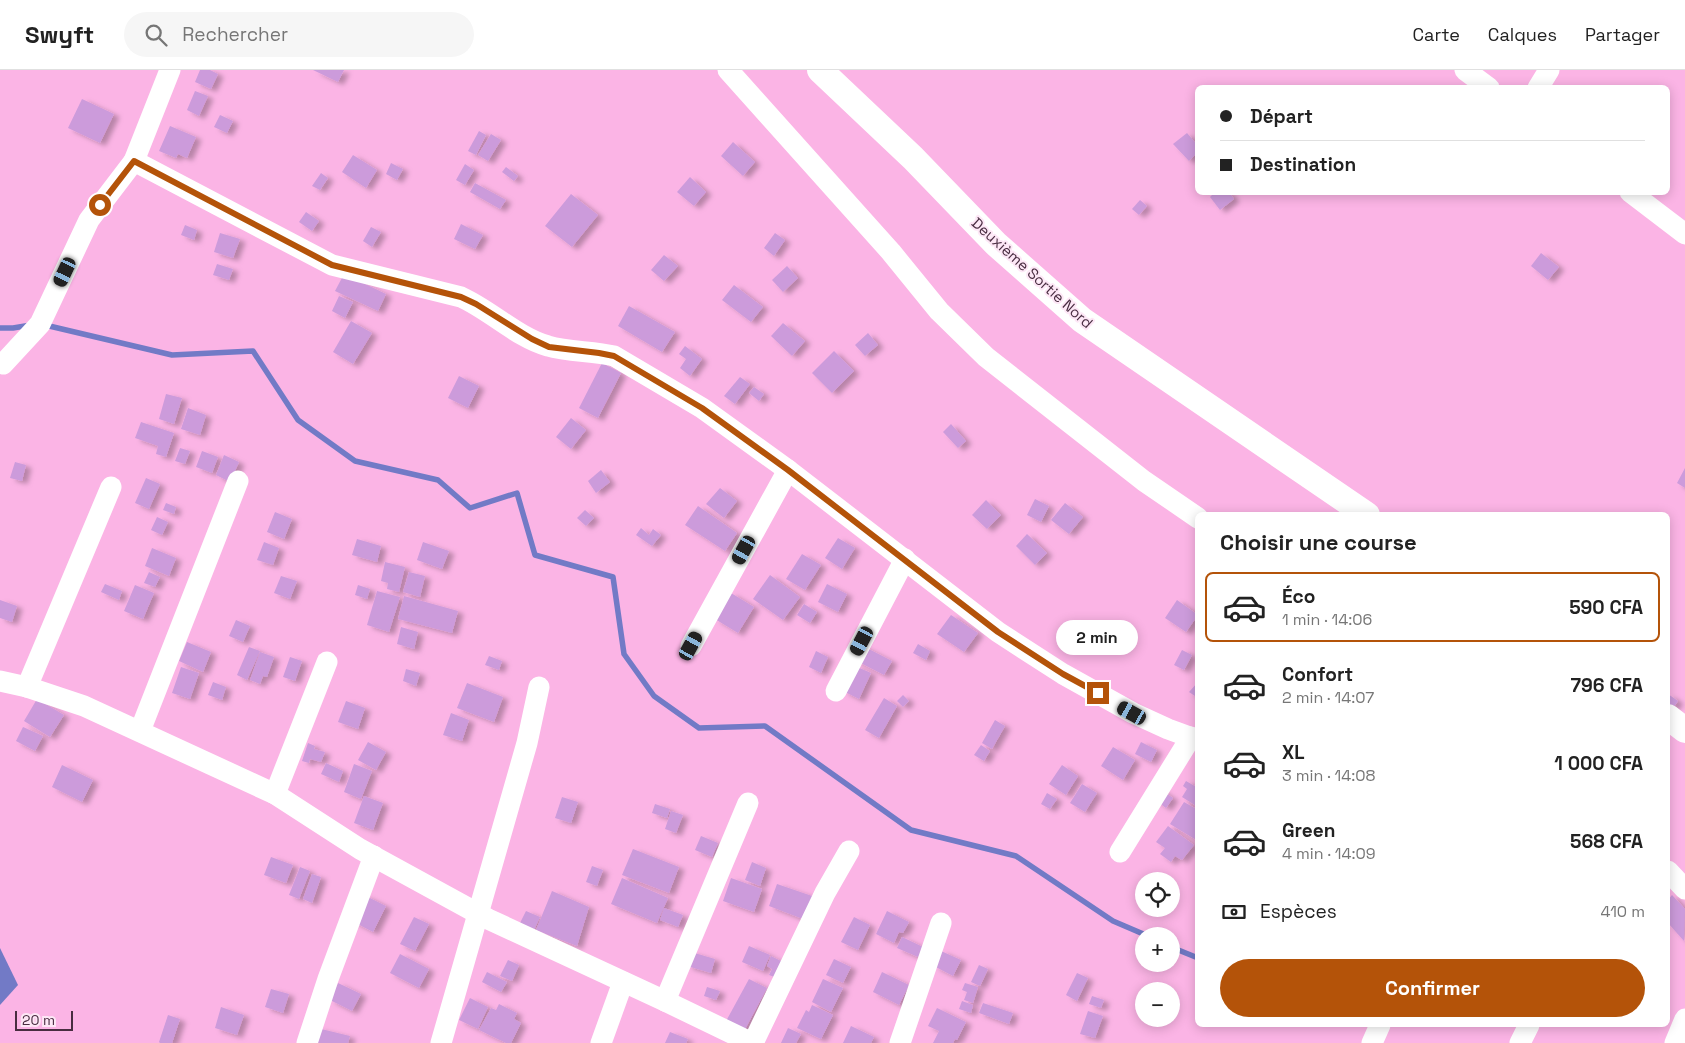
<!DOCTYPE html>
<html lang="fr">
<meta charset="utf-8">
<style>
body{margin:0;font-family:"Space Grotesk",sans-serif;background:#f6f6f6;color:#222;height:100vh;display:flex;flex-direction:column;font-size:19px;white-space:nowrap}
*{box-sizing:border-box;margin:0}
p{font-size:16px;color:#767676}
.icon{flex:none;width:28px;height:28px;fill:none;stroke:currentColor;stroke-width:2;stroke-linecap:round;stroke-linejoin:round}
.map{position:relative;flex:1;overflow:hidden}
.panel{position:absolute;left:1195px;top:442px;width:475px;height:515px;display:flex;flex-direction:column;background:#fff;border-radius:8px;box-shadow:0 2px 12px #0003}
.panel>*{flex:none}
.hud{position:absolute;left:1195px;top:15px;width:475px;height:110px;border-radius:8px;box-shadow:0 2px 12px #0003;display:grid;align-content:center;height:110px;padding:0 25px;background:#fff}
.buttons{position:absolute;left:1135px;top:802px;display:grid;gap:10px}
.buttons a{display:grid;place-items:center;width:45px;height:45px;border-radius:50%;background:#fff;box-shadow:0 2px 12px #0003;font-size:25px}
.scale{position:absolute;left:15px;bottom:12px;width:58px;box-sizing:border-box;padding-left:5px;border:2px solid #482c40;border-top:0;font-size:14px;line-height:18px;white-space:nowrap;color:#482c40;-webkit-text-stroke:4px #fde7f6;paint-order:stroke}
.end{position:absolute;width:22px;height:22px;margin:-11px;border:6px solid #b45309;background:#fff;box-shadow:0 0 0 2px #fff}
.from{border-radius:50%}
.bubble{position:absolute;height:35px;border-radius:18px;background:#fff;box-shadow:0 2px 12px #0003;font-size:16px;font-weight:600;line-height:35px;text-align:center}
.car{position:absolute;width:15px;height:30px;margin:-15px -8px;border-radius:6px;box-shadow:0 0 4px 1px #0007;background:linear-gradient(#222 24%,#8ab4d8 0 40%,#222 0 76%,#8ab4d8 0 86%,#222 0)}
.hud b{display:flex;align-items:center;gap:18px;height:48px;font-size:19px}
.hud b+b{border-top:1px solid #e0e0e0}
.hud i{width:12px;height:12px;background:#222}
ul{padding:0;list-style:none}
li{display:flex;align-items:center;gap:15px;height:70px;margin:0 10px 8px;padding:0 15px;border:2px solid transparent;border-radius:8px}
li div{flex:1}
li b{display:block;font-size:19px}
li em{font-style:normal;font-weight:600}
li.current{border-color:#b45309}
li>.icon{width:45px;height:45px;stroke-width:1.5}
h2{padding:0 25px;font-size:22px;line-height:60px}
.pay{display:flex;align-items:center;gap:12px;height:55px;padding:0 25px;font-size:19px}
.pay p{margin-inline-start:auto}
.primary-button{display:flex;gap:10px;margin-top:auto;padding:10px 25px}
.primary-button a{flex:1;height:58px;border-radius:30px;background:#b45309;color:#fff;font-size:20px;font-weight:600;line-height:58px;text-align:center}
header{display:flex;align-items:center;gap:30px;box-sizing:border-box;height:70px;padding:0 25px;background:#fff;border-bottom:1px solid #e0e0e0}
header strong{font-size:24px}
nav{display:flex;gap:28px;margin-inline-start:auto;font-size:18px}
.search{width:350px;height:45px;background:#f6f6f6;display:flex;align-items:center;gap:12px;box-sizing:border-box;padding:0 18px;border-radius:28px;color:#767676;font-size:19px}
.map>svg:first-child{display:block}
.water{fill:#727ac6}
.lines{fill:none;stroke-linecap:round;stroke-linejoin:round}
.stream{stroke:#727ac6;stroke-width:5.5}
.building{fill:#cc9bdb;filter:url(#shadow)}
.minor{stroke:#fff;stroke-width:21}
.major{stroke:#fff;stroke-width:26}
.route{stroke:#b45309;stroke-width:6}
.labels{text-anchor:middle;stroke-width:4;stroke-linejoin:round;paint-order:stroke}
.street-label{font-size:15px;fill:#482c40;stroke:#fde7f6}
</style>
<header>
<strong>Swyft</strong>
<div class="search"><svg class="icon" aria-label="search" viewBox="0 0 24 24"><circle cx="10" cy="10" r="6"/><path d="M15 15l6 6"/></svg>Rechercher</div>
<nav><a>Carte</a><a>Calques</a><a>Partager</a></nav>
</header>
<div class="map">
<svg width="1685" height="973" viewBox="0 0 1685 973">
<defs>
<filter id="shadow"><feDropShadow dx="5.5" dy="3" stdDeviation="2.5" flood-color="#0004"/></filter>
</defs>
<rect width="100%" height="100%" fill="#fbb4e5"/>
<!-- water -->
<polygon class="water" points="0,878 18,915 0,935"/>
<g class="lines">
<!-- stream -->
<g class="stream">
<polyline points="45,255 172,285 253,281 298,350 355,391 438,410 470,438 517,423 535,485 613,507 624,584 654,626 699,658 765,656 911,760 1016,786 1113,851 1148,866"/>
<polyline points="0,258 13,258 31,255"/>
<polyline points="1171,877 1198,888"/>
</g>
</g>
<!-- building -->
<g class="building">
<polygon points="200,0 210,0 218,4 211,19 195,12"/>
<polygon points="313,0 344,0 338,12"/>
<polygon points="195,21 208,26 199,46 187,40"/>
<polygon points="82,29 114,44 100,73 68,58"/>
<polygon points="220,45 233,51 227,63 214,57"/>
<polygon points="170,56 196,67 187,88 178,84 176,88 159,81"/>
<polygon points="479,61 486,65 476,85 468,81"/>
<polygon points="1187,63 1198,76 1198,82 1189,91 1173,74"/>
<polygon points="491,64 501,70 488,91 478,85"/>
<polygon points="733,72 755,92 743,106 721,86"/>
<polygon points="353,85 377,100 366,118 342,102"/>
<polygon points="391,93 403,99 397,110 386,104"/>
<polygon points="465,94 474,100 465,115 456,110"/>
<polygon points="506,97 518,106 514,111 502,102"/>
<polygon points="321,103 328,108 320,120 312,116"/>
<polygon points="690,107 706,122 694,136 677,122"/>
<polygon points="475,113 506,130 500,139 470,122"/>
<polygon points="1215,122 1229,122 1234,129 1220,140 1210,127"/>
<polygon points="571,124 598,145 572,177 545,156"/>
<polygon points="1140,130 1147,136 1139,145 1132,139"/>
<polygon points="306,142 319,151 312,161 299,152"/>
<polygon points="461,154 483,165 475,179 454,169"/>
<polygon points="185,155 197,160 194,170 181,165"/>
<polygon points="371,157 381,162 372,177 363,171"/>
<polygon points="220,163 240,169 233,188 214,182"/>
<polygon points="775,163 785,170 774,186 764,178"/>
<polygon points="1541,183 1559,197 1548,210 1531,196"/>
<polygon points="664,185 678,196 664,211 651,200"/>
<polygon points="217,194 233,199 229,210 213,205"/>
<polygon points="787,196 798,208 783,222 772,210"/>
<polygon points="344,204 386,224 378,241 335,221"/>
<polygon points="734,215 763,237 751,252 722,230"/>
<polygon points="339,226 353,232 345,248 332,241"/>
<polygon points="629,236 675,262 662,282 618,256"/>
<polygon points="351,251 372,263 353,294 333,282"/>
<polygon points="783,253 805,271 792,286 771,266"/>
<polygon points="868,263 878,275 865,286 855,275"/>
<polygon points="685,276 702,289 690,306 680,298 686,289 679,284"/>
<polygon points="834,281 854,301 832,323 812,303"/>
<polygon points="602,293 621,303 598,348 579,338"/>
<polygon points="459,306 479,316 468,338 448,328"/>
<polygon points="740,307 750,314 735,334 724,326"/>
<polygon points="754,317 764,324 759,331 749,323"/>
<polygon points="166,324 182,328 174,354 159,349"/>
<polygon points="188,338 206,345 200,365 181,359"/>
<polygon points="571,348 586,360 571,379 556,367"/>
<polygon points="141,352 174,363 166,387 156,384 158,376 135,368"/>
<polygon points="951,354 966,371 958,378 943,362"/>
<polygon points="180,378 190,381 185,394 175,391"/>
<polygon points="202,381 218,387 212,403 196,397"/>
<polygon points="224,385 239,392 230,412 216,405"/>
<polygon points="15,392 26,395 22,411 10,408"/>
<polygon points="1685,398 1685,418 1677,413"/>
<polygon points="601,400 610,412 596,423 588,411"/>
<polygon points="146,408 160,414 149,439 135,433"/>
<polygon points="720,418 737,431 724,448 706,434"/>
<polygon points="1035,429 1049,436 1041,452 1027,445"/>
<polygon points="986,430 1001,445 987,459 972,445"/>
<polygon points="166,433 176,437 174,444 163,440"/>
<polygon points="1065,433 1083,447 1069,464 1051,450"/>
<polygon points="698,436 737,463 725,481 685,455"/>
<polygon points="585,440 594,448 586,456 577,448"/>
<polygon points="275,442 292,449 284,469 267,462"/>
<polygon points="157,447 168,452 162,465 151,460"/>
<polygon points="641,458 649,465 653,459 661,465 652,476 636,465"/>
<polygon points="1027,464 1047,483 1035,495 1016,476"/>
<polygon points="838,468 855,478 842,499 825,488"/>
<polygon points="357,469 381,476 377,492 352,485"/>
<polygon points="264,472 279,478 273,495 257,490"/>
<polygon points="423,472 449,481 442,499 417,490"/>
<polygon points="152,478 176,488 169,506 145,496"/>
<polygon points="802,484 821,495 805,520 786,509"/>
<polygon points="385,492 405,497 399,522 387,519 388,513 381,511"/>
<polygon points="149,502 160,507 155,517 144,513"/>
<polygon points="409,502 425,506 420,527 403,522"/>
<polygon points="770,505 800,527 783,550 753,529"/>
<polygon points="281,506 297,511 290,529 274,523"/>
<polygon points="105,514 122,521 119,530 101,522"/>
<polygon points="827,514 847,524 838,542 818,532"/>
<polygon points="135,515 154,523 143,549 124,541"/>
<polygon points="358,515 370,519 367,529 355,525"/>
<polygon points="377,521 400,527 389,562 367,555"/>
<polygon points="731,523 754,537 738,563 715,549"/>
<polygon points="404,526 458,541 452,563 398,549"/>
<polygon points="0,530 17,536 12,552 0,548"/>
<polygon points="1177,530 1198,545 1186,562 1165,548"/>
<polygon points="804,534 817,542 810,553 797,545"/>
<polygon points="951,545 978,563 964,582 937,564"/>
<polygon points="236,550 250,556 243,572 229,566"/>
<polygon points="401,557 418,562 414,579 397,574"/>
<polygon points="187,572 211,582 203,602 179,591"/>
<polygon points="918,574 930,581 926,590 913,583"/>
<polygon points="861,575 892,591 884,605 853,589"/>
<polygon points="249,577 260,581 247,610 237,605"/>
<polygon points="1182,580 1192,585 1184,600 1174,595"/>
<polygon points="816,581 828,587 821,603 809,597"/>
<polygon points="260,582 274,587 267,607 263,606 260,614 250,610"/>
<polygon points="489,586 502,591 499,600 485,595"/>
<polygon points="290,587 302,591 295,611 283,607"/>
<polygon points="855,596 871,603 859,629 843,621"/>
<polygon points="181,597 199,603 190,629 172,623"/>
<polygon points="406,599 420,603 416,616 403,611"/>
<polygon points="213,612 226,617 222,630 208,625"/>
<polygon points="1198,612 1198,628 1189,622"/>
<polygon points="467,613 503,627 494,652 457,638"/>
<polygon points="1668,624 1678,631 1673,638 1668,635"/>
<polygon points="903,625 909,631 903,637 897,631"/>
<polygon points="884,628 897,636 879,668 865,660"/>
<polygon points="37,629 64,645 50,667 24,651"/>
<polygon points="346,631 365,638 358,659 338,652"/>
<polygon points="451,643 469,650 462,671 443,665"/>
<polygon points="995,650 1005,656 992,679 982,673"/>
<polygon points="23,657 43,666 35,681 16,671"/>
<polygon points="368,672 386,682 376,700 358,690"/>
<polygon points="1141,672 1157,680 1151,692 1135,684"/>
<polygon points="308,673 315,676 314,679 325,682 321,692 310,689 309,693 302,691"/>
<polygon points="981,675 990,681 984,691 974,685"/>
<polygon points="1113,677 1135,690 1123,710 1101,696"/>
<polygon points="326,693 343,701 339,712 321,704"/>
<polygon points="354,694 372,701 361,729 344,722"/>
<polygon points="62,695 93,710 82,732 52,717"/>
<polygon points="1062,695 1078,706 1066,725 1049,714"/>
<polygon points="1186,711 1198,718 1198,737 1182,727 1187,719 1183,716"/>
<polygon points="1082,714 1097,723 1085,742 1070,733"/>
<polygon points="1160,719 1173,728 1166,738 1154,729"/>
<polygon points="1047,723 1057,729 1050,739 1041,734"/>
<polygon points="364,726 383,733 373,760 354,753"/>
<polygon points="562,727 578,732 571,753 555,748"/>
<polygon points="1184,732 1198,740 1198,771 1170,754"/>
<polygon points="655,734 670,739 667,748 652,743"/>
<polygon points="671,741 683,745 676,763 665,759"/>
<polygon points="1168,756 1194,775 1182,790 1175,786 1171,792 1160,784 1165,778 1156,772"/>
<polygon points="701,766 718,773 712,787 695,780"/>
<polygon points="633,779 679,797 669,823 622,805"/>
<polygon points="271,787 293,795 286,813 264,805"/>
<polygon points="752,792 766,798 760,816 745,810"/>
<polygon points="592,796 603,800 597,816 586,812"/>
<polygon points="300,797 310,801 299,829 289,825"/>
<polygon points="312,804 321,807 312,833 303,829"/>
<polygon points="622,808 668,828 657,853 611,834"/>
<polygon points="731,808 762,819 754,842 723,831"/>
<polygon points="777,814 812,826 803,849 769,836"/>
<polygon points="552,821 589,837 577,876 536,860"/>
<polygon points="364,825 386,836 373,862 352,851"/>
<polygon points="1672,825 1685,839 1684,871 1668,853 1668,830"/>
<polygon points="664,838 683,845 678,857 660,850"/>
<polygon points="526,841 540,847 534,860 520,853"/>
<polygon points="887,841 909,852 903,863 899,862 894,873 876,864"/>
<polygon points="414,847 429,854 415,881 400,874"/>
<polygon points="854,847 870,855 858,880 841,872"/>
<polygon points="902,867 923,877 918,887 897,878"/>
<polygon points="749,876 770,885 763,901 742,892"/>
<polygon points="941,881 961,890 953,906 934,896"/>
<polygon points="691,882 715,889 711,903 687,896"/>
<polygon points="400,884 429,899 419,918 390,903"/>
<polygon points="771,886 785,893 777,908 769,905 772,899 767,896"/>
<polygon points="834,889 851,897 843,913 826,905"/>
<polygon points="508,890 519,895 512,911 500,906"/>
<polygon points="979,895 988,899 980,916 971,912"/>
<polygon points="487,902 507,912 501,922 482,912"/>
<polygon points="882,902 909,915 899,935 873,922"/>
<polygon points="1077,903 1088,908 1077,931 1066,925"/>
<polygon points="749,909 767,918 743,963 725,953"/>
<polygon points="823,909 843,918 831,942 812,932"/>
<polygon points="338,913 361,924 352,941 330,930"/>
<polygon points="965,913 978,917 973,933 964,930 967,922 962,920"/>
<polygon points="707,917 720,921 716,930 704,926"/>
<polygon points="271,919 289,924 283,943 265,937"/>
<polygon points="1092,926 1104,930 1101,938 1089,934"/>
<polygon points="470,928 488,937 478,959 459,950"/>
<polygon points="962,931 973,935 971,943 959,939"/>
<polygon points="983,933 1013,943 1009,954 979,943"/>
<polygon points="499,934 517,943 514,949 521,953 511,973 506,973 479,960 491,938 496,940"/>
<polygon points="812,935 833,945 821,969 797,958 806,940 809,942"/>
<polygon points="221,937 244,945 237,965 215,958"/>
<polygon points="937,938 966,952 957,970 955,969 953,973 933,973 939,961 928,956"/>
<polygon points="1088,941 1103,946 1095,968 1080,964"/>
<polygon points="168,945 180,949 172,973 160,973 159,972"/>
<polygon points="851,956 874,967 871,973 843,973"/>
<polygon points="317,958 350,966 348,973 313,973"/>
<polygon points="788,958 801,964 796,973 781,973"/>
<polygon points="670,962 688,969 686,973 665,973"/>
</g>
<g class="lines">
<!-- minor -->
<g class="minor">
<polyline points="728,0 891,182 939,241 986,287 1144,411 1198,448"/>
<polyline points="1465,0 1489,18"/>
<polyline points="1538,18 1549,0"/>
<polyline points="134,91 170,0"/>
<polyline points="1630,122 1685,164"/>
<path d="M0 293 3 294 40 254 89 150 134 91 332 195 461 227C490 240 518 268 548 276 568 282 593 281 614 286L702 338 788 400 998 562 1063 604 1133 643 1168 659 1198 670"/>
<polyline points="691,576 788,400"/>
<polyline points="0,611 27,617 84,636 275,724 360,779 488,849 665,931 752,973"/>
<polyline points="27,617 111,417"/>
<polyline points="836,621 905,489"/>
<polyline points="140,661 238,411"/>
<polyline points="275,724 327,592"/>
<polyline points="1120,782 1191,667"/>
<polyline points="1668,801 1685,819"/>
<polyline points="665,931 748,733"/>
<polyline points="307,973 328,909 374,786"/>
<polyline points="441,973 527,673 539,617"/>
<polyline points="601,973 623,912"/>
<polyline points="753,973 825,823 849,781"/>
<polyline points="900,973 941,853"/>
<polyline points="1372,973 1380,955"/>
<polyline points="1520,973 1529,955"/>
<polyline points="1675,973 1685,949"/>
</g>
<!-- major -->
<g class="major">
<polyline points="820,0 913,88 996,174 1082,250 1367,445"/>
<polyline points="1668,647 1685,660"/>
</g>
</g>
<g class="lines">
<!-- route -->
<polyline class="route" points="100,135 134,91 332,195 461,227 476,234 532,269 549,277 599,283 614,286 702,338 788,400 998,562 1063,604 1098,623"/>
</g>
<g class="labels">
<!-- street labels -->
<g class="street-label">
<text transform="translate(1032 203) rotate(42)" y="5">Deuxième Sortie Nord</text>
</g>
</g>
</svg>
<div class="buttons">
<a><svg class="icon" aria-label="locate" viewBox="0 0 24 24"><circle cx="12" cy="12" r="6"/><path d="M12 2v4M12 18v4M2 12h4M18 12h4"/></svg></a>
<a>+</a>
<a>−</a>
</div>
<div class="scale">20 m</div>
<i class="end from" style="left:100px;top:135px"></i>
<i class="end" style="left:1098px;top:623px"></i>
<div class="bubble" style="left:1056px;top:550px;width:82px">2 min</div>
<i class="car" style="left:65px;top:202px;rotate:205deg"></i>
<i class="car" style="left:744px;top:480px;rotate:209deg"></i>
<i class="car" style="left:862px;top:571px;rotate:208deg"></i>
<i class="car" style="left:691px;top:576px;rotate:29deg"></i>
<i class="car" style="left:1132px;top:643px;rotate:299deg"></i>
<div class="hud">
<b><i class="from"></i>Départ</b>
<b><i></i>Destination</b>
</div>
<section class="panel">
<h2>Choisir une course</h2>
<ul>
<li class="current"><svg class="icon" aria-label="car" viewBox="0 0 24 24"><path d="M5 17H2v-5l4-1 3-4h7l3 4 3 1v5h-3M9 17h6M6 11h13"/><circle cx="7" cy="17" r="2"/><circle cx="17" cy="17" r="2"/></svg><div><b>Éco</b><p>1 min · 14:06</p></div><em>590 CFA</em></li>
<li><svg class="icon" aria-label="car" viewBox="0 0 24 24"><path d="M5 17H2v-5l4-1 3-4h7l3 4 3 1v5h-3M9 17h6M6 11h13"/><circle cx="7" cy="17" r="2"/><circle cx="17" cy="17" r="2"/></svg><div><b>Confort</b><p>2 min · 14:07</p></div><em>796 CFA</em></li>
<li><svg class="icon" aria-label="car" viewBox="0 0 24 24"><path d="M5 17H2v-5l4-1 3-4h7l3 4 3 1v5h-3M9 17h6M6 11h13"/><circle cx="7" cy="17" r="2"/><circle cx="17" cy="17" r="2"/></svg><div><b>XL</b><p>3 min · 14:08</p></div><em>1 000 CFA</em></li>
<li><svg class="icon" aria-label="car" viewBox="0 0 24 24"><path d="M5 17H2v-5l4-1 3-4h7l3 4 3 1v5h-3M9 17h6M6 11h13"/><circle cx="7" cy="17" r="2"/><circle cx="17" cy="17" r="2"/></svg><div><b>Green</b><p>4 min · 14:09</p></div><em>568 CFA</em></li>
</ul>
<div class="pay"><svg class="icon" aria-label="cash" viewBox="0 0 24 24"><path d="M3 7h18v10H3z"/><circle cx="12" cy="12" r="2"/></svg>Espèces<p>410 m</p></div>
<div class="primary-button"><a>Confirmer</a></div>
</section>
</div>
